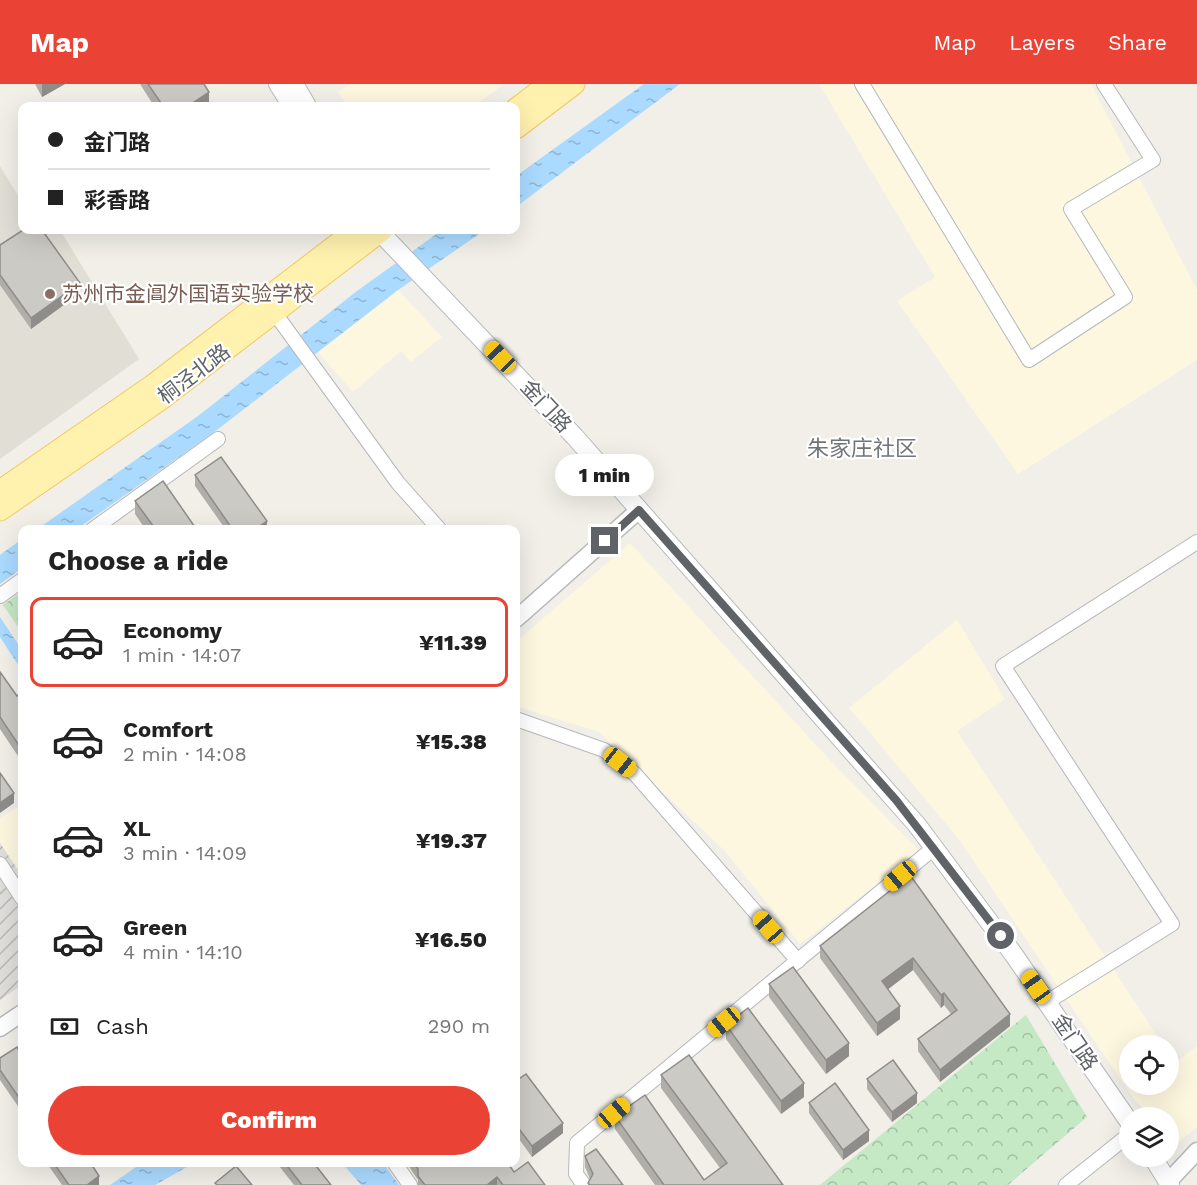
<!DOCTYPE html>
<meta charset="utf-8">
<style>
body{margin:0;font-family:"Work Sans","Noto Sans SC",sans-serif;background:#f2f2f2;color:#222;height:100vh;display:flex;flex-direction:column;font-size:22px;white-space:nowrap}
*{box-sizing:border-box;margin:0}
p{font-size:20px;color:#767676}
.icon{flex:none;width:33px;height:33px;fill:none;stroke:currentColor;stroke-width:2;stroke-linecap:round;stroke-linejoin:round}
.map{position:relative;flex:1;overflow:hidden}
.panel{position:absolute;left:18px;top:441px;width:502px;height:642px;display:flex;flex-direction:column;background:#fff;border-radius:12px;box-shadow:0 6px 24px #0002}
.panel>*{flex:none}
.hud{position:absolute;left:18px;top:18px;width:502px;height:132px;border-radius:12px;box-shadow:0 6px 24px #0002;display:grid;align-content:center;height:132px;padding:0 30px;background:#fff}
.buttons{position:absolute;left:1119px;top:951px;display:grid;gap:12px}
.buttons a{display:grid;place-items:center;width:60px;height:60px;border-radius:50%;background:#fff;box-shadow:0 6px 24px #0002;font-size:30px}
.end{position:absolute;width:27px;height:27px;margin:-14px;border:8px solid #5f6368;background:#fff;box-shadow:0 0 0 3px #fff}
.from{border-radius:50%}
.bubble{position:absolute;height:42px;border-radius:21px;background:#fff;box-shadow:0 6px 24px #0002;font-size:20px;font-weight:800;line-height:42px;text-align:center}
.car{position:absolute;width:18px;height:36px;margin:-18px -9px;border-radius:8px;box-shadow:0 0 4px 2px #0007;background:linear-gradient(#f5c518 24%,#345 0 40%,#f5c518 0 76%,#345 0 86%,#f5c518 0)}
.hud b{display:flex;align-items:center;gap:21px;height:57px;font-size:22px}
.hud b+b{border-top:2px solid #e0e0e0}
.hud i{width:15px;height:15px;background:#222}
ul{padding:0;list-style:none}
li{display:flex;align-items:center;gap:18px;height:90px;margin:0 12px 9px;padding:0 18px;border:3px solid transparent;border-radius:12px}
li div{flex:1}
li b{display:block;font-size:22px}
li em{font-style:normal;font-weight:800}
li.on{border-color:#ea4335}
li>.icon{width:54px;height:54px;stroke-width:1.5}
h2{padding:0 30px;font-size:27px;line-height:72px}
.pay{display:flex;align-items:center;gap:15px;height:66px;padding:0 30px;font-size:22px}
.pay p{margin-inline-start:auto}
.action{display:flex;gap:12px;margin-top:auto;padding:12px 30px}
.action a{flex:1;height:69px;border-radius:36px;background:#ea4335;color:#fff;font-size:24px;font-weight:800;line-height:69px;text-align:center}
header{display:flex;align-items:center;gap:36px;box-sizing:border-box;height:84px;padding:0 30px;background:#ea4335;color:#fff}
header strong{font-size:28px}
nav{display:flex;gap:33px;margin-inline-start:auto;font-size:21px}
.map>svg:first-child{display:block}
.commercial{fill:#fef7e0}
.industrial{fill:url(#industrial-furrows)}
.education{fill:#e1ded6}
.park{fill:url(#park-crowns)}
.water{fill:url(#water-ripples)}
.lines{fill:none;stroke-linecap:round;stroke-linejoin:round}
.minor-casing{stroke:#b5b8bc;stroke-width:16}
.tertiary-casing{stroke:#b5b8bc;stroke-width:19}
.secondary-casing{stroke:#b6babf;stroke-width:20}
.primary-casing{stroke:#f2c960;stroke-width:23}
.minor{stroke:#fff;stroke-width:14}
.tertiary{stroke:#fff;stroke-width:16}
.secondary{stroke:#fff;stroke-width:18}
.primary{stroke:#fff2af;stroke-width:21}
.wall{fill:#afaea9}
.shaded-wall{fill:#8f8d8a}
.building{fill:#cccac5;stroke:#8f8d8a;stroke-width:1.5}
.route{stroke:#5f6368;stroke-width:8}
.education-dot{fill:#8d6e63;stroke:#fff;stroke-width:2}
.labels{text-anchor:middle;stroke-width:4.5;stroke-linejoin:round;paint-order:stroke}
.education-label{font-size:21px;fill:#785e54;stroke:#fff;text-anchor:start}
.street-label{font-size:21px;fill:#5f6368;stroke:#fff}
.neighbourhood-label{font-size:22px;fill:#70757a;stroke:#fff}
</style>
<header>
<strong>Map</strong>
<nav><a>Map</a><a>Layers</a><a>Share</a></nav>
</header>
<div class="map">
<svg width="1197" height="1101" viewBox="0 0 1197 1101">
<defs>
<pattern id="industrial-furrows" width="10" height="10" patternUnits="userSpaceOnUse" patternTransform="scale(1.5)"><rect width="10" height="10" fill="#e0deda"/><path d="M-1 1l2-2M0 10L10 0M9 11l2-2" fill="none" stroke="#b9b8b5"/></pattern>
<pattern id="park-crowns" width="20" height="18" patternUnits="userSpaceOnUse" patternTransform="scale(1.5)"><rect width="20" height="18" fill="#c5e8c5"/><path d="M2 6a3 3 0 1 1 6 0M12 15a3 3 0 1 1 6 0" fill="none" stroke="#a3c0a4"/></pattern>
<pattern id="water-ripples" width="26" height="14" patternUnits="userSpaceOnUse" patternTransform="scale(1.5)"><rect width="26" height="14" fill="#aadaff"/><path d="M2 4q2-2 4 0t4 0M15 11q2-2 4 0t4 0" fill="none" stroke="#8eb4d2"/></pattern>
</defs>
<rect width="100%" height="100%" fill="#f1efe8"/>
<!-- commercial -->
<g class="commercial">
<polygon points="350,0 504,0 474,22 348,22 338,8"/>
<polygon points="819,0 1091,0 1197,206 1197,276 1018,390 897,217 935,193"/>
<polygon points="398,206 442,253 411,278 401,267 353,308 318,268"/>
<polygon points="630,459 828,674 919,767 800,860 725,767 599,648 516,622 516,558"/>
<polygon points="957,536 1005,615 957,647 1163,961 1130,962 1130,1000 1168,1000 1169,970 1175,979 1197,962 1197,1043 1174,1062 1169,1055 1168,1034 1150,1033 1133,1014 958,754 849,624"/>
<polygon points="22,720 22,792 0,759 0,735"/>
</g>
<!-- industrial -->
<polygon class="industrial" points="0,759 22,792 22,901 0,916"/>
<!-- education -->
<polygon class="education" points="0,82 22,118 22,146 60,146 139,275 0,375"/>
<!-- park -->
<g class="park">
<polygon points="22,507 22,549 3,521"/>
<polygon points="1026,931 1087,1033 1008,1101 820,1101"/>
</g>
<!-- water -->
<g class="water">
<polygon points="644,0 680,0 516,123 516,92"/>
<polygon points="442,146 485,146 398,206 217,346 77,445 36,446 198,332 357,207"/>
<polygon points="22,455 22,484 0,500 0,471"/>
<polygon points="0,533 22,566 22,587 0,553"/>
<polygon points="142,1079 143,1078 194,1079 155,1101 110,1101"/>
<polygon points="342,1079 383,1079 399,1101 361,1101"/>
</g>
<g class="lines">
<defs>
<g id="minor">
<polyline points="862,0 1029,276 1125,213 1071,125 1153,76 1104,0"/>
<polyline points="274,228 398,399 440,446"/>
<polyline points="92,446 218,355"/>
<polyline points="0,512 22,496"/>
<polyline points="516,635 604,666 635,690 798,877"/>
<polyline points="0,780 22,814"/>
<polyline points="1047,918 1172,840 1003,582 1197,458"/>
<polyline points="394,1078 410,1101"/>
<polyline points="584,1101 576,1090 577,1059 935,763"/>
<polyline points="1066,1101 1130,1050"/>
</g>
<g id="tertiary">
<polyline points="516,535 639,426"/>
<polyline points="0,944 22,929"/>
<polyline points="1168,1098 1197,1067"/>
</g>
<g id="secondary">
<polyline points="278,0 292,22"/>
<polyline points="294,0 307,22"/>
<polyline points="378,146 575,353 917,741 1014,871 1130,1039"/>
<polyline points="1152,1072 1170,1101"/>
</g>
<g id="primary">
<polyline points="516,25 549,0"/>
<polyline points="516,44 574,0"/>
<polyline points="0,407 152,302 356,146"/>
<polyline points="0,426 161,315 382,146"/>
</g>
</defs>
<!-- minor casing -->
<use href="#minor" class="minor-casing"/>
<!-- tertiary casing -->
<use href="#tertiary" class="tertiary-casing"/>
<!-- secondary casing -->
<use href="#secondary" class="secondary-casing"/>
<!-- primary casing -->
<use href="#primary" class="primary-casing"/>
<!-- minor -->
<use href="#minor" class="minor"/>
<!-- tertiary -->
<use href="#tertiary" class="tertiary"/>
<!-- secondary -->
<use href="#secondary" class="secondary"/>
<!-- primary -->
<use href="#primary" class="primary"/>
</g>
<!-- wall -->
<g class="wall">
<polygon points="35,0 65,0 42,13"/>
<polygon points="140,0 204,0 209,22 154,22"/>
<polygon points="0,161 80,209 31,245 0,201"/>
<polygon points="195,391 267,446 226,446 195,402"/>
<polygon points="135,417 197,446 146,446 135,430"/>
<polygon points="0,588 17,612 22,613 22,678 0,645"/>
<polygon points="910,791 1010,942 940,998 918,967 918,955 951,930 944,921 941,924 913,886 888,905 900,935 877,952 820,874 820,862"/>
<polygon points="769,900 849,972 826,990 769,913"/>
<polygon points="726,941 804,1013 781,1030 726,955"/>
<polygon points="22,971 22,1028 0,996 0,974"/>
<polygon points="661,991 783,1101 655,1101 615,1045 615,1032 704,1096 720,1084 661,1004"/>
<polygon points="867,995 917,1019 892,1038 867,1005"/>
<polygon points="516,997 563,1049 532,1073 516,1051"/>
<polygon points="809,1019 869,1057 843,1076 809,1029"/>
<polygon points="585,1072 623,1101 588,1101 588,1099 590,1095 585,1083"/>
<polygon points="46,1078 90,1078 99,1101 62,1101"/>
<polygon points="276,1078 313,1078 331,1101 294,1101"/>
<polygon points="406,1078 507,1078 514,1088 545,1101 418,1101 418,1096"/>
</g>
<!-- shaded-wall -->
<g class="shaded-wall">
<polygon points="42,0 65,0 42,13"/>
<polygon points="209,8 209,22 188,22"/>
<polygon points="80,199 80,209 31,245 31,234"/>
<polygon points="267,437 267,446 254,446"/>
<polygon points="14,709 14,719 0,729 0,719"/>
<polygon points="913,874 913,886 882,910 882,897"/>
<polygon points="944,909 944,921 941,924 941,911"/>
<polygon points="900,922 900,935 877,952 877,939"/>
<polygon points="1010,930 1010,942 940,998 940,986"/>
<polygon points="849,959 849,972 826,990 826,976"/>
<polygon points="804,999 804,1013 781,1030 781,1017"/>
<polygon points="917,1009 917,1019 892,1038 892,1028"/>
<polygon points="563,1039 563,1049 532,1073 532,1062"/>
<polygon points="869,1046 869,1057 843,1076 843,1066"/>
<polygon points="99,1092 99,1101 87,1101"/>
<polygon points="497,1093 497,1101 487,1101"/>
</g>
<!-- building -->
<g class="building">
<polygon points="148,0 204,0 209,8 188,22 163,22"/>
<polygon points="23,146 42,146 80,199 31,234 0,191 0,161"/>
<polygon points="221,373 267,437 254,446 233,446 195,391"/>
<polygon points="163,397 197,446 156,446 135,417"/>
<polygon points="104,442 107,446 99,446"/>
<polygon points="0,588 17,612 20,609 22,613 22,666 0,633"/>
<polygon points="0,689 14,709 0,719"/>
<polygon points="910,791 1010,930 940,986 918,955 957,926 944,909 941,911 913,874 882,897 900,922 877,939 820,862"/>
<polygon points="793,883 849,959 826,976 769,900"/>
<polygon points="748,924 804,999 781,1017 726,941"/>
<polygon points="17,963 22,971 22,1018 0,986 0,974"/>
<polygon points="689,971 783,1101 664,1101 615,1032 645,1011 704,1096 727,1079 661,991"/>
<polygon points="893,976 917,1009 892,1028 867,995"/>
<polygon points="526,990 563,1039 532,1062 516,1041 516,997"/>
<polygon points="835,999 869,1046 843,1066 809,1019"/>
<polygon points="596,1065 623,1101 590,1101 588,1099 593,1090 585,1072"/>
<polygon points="53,1078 90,1078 99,1092 87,1101 69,1101"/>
<polygon points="284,1078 313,1078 331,1101 302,1101"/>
<polygon points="413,1078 507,1078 514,1088 528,1078 545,1101 503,1101 497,1093 487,1101 425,1101 418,1092 418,1085"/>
<polygon points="236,1082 252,1101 217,1101 215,1099"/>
</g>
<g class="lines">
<!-- route -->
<polyline class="route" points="605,457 639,426 896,716 1001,852"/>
</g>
<!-- markers -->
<circle class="education-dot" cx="50" cy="210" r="6"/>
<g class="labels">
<!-- education labels -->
<g class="education-label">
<text x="62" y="217">苏州市金阊外国语实验学校</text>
</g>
<!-- street labels -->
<g class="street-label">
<text transform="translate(194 290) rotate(-37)" y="7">桐泾北路</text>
<text transform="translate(546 322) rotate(47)" y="7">金门路</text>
<text transform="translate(1075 958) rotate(56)" y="7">金门路</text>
</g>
<!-- neighbourhood labels -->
<g class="neighbourhood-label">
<text x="862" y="372">朱家庄社区</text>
</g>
</g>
</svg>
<div class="buttons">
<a><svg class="icon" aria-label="locate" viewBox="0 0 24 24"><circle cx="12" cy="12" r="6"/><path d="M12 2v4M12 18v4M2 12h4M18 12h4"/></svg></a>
<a><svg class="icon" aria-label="layers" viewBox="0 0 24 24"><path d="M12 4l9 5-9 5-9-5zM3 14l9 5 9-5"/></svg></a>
</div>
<i class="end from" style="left:1001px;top:852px"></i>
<i class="end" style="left:605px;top:457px"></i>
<div class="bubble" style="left:555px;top:370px;width:99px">1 min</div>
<i class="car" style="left:500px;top:273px;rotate:316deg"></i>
<i class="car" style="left:620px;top:678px;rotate:128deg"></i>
<i class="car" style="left:900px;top:792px;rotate:230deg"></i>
<i class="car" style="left:768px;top:843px;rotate:319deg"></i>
<i class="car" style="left:1036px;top:903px;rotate:325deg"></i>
<i class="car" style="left:724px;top:938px;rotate:231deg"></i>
<i class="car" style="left:614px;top:1029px;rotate:50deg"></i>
<div class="hud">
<b><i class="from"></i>金门路</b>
<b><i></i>彩香路</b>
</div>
<section class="panel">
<h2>Choose a ride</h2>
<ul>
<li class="on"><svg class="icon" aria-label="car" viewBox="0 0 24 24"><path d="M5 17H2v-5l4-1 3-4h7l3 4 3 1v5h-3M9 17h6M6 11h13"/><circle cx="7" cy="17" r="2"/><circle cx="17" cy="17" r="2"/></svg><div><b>Economy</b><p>1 min · 14:07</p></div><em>¥11.39</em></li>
<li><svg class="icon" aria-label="car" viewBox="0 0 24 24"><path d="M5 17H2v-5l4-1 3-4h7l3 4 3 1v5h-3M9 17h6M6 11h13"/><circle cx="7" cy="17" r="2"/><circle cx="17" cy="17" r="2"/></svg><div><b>Comfort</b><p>2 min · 14:08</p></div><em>¥15.38</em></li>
<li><svg class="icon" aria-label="car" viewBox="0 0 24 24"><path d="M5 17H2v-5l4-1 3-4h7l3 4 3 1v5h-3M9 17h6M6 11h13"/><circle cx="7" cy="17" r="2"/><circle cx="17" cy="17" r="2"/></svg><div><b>XL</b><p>3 min · 14:09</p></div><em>¥19.37</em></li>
<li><svg class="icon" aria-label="car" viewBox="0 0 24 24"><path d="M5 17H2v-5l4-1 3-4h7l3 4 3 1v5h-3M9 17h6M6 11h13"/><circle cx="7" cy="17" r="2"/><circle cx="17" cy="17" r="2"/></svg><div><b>Green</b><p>4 min · 14:10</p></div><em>¥16.50</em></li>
</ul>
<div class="pay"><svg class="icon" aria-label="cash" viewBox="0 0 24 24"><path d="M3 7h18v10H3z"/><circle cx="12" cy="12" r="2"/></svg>Cash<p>290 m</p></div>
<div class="action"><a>Confirm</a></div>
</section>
</div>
